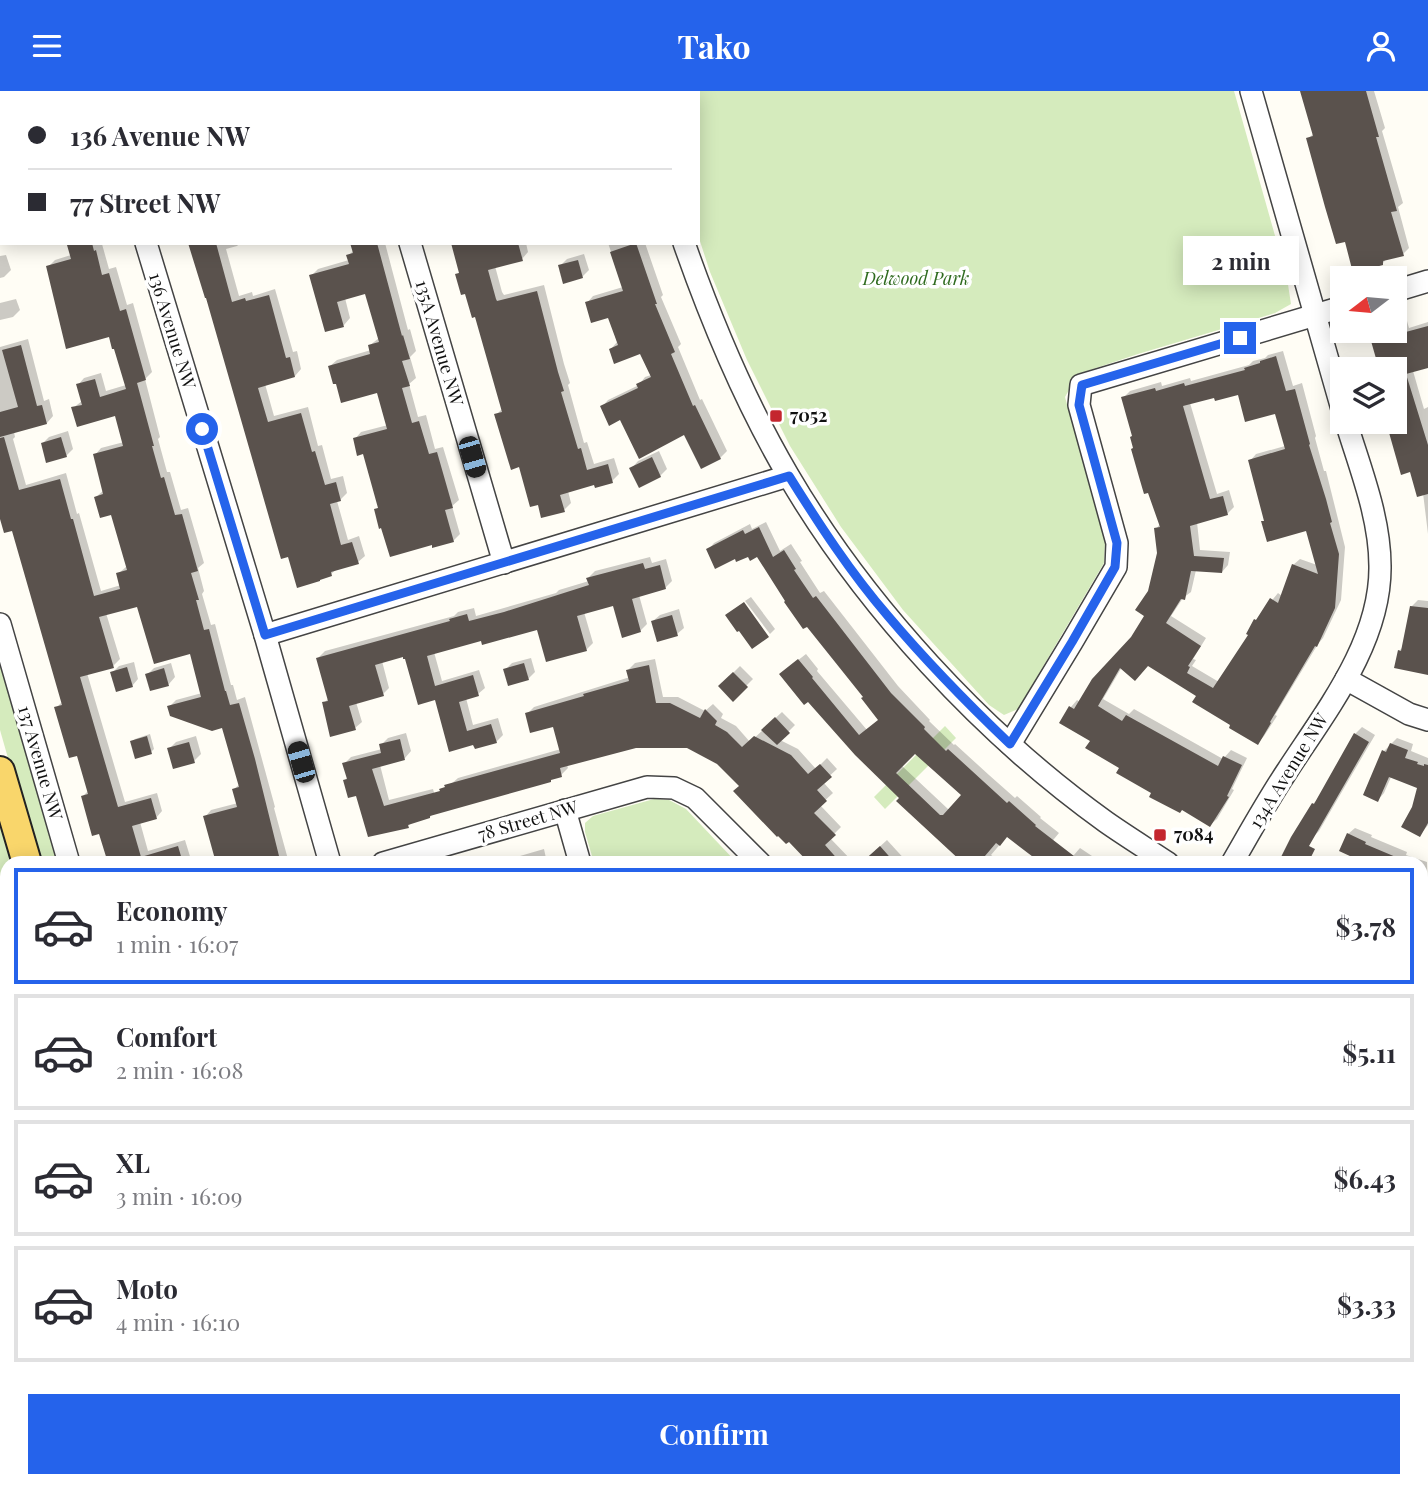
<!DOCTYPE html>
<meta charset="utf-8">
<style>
body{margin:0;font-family:"Playfair Display",serif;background:#f2f2f3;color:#2b2b33;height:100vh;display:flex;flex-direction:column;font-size:26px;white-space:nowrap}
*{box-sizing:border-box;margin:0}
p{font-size:23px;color:#7c7c81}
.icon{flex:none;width:38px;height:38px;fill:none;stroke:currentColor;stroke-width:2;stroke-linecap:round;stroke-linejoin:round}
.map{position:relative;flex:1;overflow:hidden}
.side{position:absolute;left:0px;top:765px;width:1428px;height:632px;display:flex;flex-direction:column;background:#fff;border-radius:21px 21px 0 0;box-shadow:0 4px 18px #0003}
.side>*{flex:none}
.guide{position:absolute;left:0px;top:0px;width:700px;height:154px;box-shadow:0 4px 18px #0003;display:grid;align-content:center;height:154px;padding:0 28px;background:#fff}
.needle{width:46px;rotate:254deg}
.buttons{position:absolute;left:1330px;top:175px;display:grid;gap:14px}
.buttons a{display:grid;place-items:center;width:77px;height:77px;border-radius:0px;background:#fff;box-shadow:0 4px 18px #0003;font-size:35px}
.end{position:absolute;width:32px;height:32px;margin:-16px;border:9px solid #2563eb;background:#fff;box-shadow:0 0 0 4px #fff}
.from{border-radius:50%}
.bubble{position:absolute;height:49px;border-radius:0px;background:#fff;box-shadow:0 4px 18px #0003;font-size:23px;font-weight:700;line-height:49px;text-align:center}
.car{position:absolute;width:21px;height:42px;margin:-21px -10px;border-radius:9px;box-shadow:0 0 5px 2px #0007;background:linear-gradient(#222 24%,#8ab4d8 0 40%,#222 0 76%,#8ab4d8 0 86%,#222 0)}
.guide b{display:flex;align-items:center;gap:24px;height:66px;font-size:26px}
.guide b+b{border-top:2px solid #e1e1e2}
.guide i{width:18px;height:18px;background:#2b2b33}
ul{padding:12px 0 0;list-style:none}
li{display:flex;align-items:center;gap:21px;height:116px;margin:0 14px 10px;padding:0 14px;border:4px solid #e1e1e2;border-radius:0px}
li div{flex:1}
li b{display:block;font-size:26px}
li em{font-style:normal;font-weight:700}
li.selected{border-color:#2563eb}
li>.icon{width:63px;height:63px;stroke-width:1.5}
.primary-button{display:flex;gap:14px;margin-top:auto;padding:14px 28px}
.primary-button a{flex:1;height:80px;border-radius:0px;background:#2563eb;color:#fff;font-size:28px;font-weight:700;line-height:80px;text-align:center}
header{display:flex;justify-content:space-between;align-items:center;height:91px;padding:0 28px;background:#2563eb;color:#fff;font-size:32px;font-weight:700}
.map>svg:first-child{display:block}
.green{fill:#d5ebbd}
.cemetery{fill:#d9e3c4}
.shadow{fill:#0003;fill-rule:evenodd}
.building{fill:#5a524d;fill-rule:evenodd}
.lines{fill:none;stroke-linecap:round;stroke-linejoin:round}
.minor-casing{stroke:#444;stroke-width:24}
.major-casing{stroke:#222;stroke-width:32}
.minor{stroke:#fff;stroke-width:21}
.major{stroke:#f9d66b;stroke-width:28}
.route{stroke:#2563eb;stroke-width:9}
.poi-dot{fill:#c4262e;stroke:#fff;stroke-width:2.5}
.labels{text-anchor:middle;stroke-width:7;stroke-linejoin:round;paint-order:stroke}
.park-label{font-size:18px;font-style:italic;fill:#2f6b1f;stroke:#fff}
.street-label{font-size:18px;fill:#111;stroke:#fff}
.poi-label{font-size:18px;font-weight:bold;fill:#111;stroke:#fff;text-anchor:start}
</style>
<header><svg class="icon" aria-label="menu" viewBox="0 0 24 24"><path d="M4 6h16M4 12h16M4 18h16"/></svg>Tako<svg class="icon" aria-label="person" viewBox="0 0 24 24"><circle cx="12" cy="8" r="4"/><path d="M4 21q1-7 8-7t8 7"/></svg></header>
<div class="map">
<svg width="1428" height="1395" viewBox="0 0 1428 1395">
<rect width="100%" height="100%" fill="#fffdf5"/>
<!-- green -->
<g class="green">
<polygon points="654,0 1234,0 1287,187 1291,213 1275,222 1138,263 1078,283 1065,306 1105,451 1104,472 1018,618 1004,624 989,614 903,519 841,436 790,355 747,269 710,181 698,144 698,2 655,2"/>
<polygon points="0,569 59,772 38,772 0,639"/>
<polygon points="945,635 956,647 885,718 874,706"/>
<polygon points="654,708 669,709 686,718 737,772 594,772 585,741 585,732 593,725"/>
<polygon points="0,723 14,772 7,772 7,840 0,816"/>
<polygon points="1421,1163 1428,1164 1428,1286 1421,1288"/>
</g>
<!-- cemetery -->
<polygon class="cemetery" points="0,914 7,938 7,1390 140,1390 141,1395 0,1395"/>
<!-- shadow -->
<g class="shadow">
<polygon points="10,0 53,0 54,2 7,2"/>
<rect x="180" y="0" width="29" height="2"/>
<rect x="241" y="0" width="78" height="2"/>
<polygon points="413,0 487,0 488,2 413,2"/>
<polygon points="593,0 593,2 553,2 557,0"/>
<polygon points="1302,0 1374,0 1385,37 1382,40 1403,112 1398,116 1409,157 1403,163 1387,167 1383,172 1346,149 1308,48 1314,42"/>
<polygon points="68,152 102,153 109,178 116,176 127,214 133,212 152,281 145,288 160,346 158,348 167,381 170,381 181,419 188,417 204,472 198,477 204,500 202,503 211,534 215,533 231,594 233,594 237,609 245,606 275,716 274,717 289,772 218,772 205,726 211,719 238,712 234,698 240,693 223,635 169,616 176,609 202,602 191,561 138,513 106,522 120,568 113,575 87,582 125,711 157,702 162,720 156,727 140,731 148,760 185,749 192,772 110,772 105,753 83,705 89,699 79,663 56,617 63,610 14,438 0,422 0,256 28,248 44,310 49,308 53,325 47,332 14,341 15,346 13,348 26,394 66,382 77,423 79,422 101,500 121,494 118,483 127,475 112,422 96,406 104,399 95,364 101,357 124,351 116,323 73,317 82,310 78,294 84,287 101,282 106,300 126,294 110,244 48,176 55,169 71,164"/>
<polygon points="190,152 240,152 237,155 226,158 239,205 252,201 253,205 275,198 293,261 297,260 301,278 295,285 265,293 274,325 308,316 318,355 322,354 331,388 343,385 347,402 340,409 337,410 348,449 359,445 365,465 358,471 338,477 331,483 207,205"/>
<polygon points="352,152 385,152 408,239 410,238 416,260 410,266 416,287 409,293 418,326 426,324 435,358 443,356 459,409 452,415 460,443 453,450 433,452 376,419 379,416 364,361 355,348 361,341 388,334 379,300 330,275 337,269 371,259 369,255 379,247 366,201 345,207 350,227 344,234 326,239 311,185 318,178 349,169 348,165 354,159"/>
<polygon points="453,152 526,152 528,161 522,168 495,175 502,201 504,204 544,194 564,273 570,292 568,294 584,352 587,351 594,373 614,367 619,383 612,390 595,392 568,400 571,412 564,419 539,412 496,324 503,317 481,239 466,201 457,184 461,180"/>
<polygon points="608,152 645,152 663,204 661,206 681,253 678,256 700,309 702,308 727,360 720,367 685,342 621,327 602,316 608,309 639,294 645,286 651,284 641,260 611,258 617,251 609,225 587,212 593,205 623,196"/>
<polygon points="584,163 589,179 582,186 560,175 567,168"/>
<polygon points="6,164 11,179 4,186 0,187 0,165"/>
<polygon points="16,208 20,219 13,226 0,229 0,212"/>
<polygon points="1405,223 1409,237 1428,231 1428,275 1413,280 1424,318 1428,316 1428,443 1423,402 1411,379 1402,382 1388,331 1395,331 1395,278 1381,278 1373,251 1380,244 1378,240 1395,240 1395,226"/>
<path d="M1283 260 1293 295 1302 292 1316 345 1315 347 1324 380H1326L1345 456 1341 509 1323 547 1318 553 1275 624 1277 625 1264 645 1258 652 1232 634 1198 604 1149 573 1122 576 1103 608 1129 623 1134 618 1223 668 1231 659 1247 667 1232 698 1234 699 1217 728 1210 734 1153 702 1122 677 1092 649 1061 631 1071 616 1077 609 1080 611 1132 547 1147 525 1150 501 1159 462 1156 438 1160 433 1134 357 1133 344 1123 307 1130 300 1161 291 1162 295 1190 287 1191 290 1249 274 1253 270 1265 267 1268 264ZM1239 301 1276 321 1285 355 1256 363 1250 370 1266 429 1307 438 1317 474 1300 468 1293 474 1282 505 1278 502 1256 529 1250 543 1219 591 1192 575 1196 569 1193 568 1206 547 1171 525 1183 507 1191 501 1196 479 1222 481 1228 474 1230 461 1200 459 1197 431 1227 423 1234 416 1229 399 1217 403 1190 312 1215 305Z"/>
<polygon points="68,340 73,358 66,365 43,352 49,346"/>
<polygon points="659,360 667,378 660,385 632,377 638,370"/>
<path d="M766 431 780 460 791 453 802 470 800 471 820 502 824 500 898 595 930 629 929 630 954 654 955 653 989 684 1015 707 1017 705 1041 726 1040 727 1059 742 1044 760 1008 744 991 764 1001 772H961L959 770 961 768 901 707 788 577 806 563 818 578 817 580 867 639 880 628 865 606 758 464 748 463 736 466 708 459 714 452 750 433 752 438ZM915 661 964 704 951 718H948L901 674Z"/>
<polygon points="650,466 652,472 666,468 672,490 665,497 639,504 647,533 640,540 614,513 584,521 593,552 586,559 538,537 482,548 434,561 442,590 479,579 485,597 478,603 466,607 473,634 498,627 503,644 496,651 476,656 404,564 382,570 389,597 383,603 356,611 362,631 355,637 324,612 329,607 318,567 325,560 454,525 458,521 474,517 476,525 556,502 559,499 589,490 588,487 595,480"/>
<polygon points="751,506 775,538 770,543 745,510"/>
<polygon points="1418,509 1428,510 1428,583 1399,560 1403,556 1411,516"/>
<polygon points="679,518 684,537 677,543 653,530 660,524"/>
<polygon points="531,567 535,581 528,588 505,579 512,572"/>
<polygon points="655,568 663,606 678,606 705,620 713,613 723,623 721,627 736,635 750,651 782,621 795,634 780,649 798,658 816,678 827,667 837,678 823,691 833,702 820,714 841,736 830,747 854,772 810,772 741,695 718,671 687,655 636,655 567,674 568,677 561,684 451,693 458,687 561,658 554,634 527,623 534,616 630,586 628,579 635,572"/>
<polygon points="134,571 138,588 132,595 112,582 119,575"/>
<polygon points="171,572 175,586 169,593 151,598 147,584 154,577"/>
<polygon points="740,575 753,588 733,608 720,595"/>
<polygon points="1362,636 1375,644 1319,740 1312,747 1313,713 1320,706 1355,643"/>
<polygon points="406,642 411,660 405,667 380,674 389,709 433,698 438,716 430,726 412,731 408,735 357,703 345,689 348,686 344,673 351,666 382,658 381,654 388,647"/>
<polygon points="150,643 154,658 151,661 132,651 135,648"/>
<polygon points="196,645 201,663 194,670 169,658 176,651"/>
<polygon points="1397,647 1413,653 1411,660 1428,667 1428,734 1420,744 1413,717 1419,696 1391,686 1384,702 1378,709 1365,703 1384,660"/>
<polygon points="1355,737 1372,744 1371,746 1407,761 1406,764 1427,771 1428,845 1421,843 1421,772 1364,772 1365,769 1348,743"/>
<polygon points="887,749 908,772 862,772"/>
<polygon points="1292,755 1325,772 1280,772"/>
<polygon points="1080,757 1092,765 1087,772 1067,772"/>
<polygon points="544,758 547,772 496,772"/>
<polygon points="1421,932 1428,935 1428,998 1421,1007"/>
<polygon points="1421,1057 1428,1058 1428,1114 1421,1113"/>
<polygon points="1428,1330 1428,1384 1425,1374 1421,1375 1421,1332"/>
<polygon points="292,1390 369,1390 361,1395 293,1395"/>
<polygon points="393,1390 471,1390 473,1395 395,1395"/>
<polygon points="553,1390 584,1390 585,1395 554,1395"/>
<polygon points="661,1390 731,1390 733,1395 656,1395"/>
<polygon points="808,1390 880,1390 880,1392 883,1391 884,1395 813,1395 812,1391 808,1392"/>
<polygon points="913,1390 984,1390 986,1395 908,1395"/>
<polygon points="1231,1390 1405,1390 1407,1395 1211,1395"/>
</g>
<!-- building -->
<g class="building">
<polygon points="1300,0 1366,0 1379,46 1376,46 1397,120 1391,121 1404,165 1383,170 1383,174 1353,182 1345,151 1336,153 1325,116 1306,47 1313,45"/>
<polygon points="74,152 92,152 94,160 96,159 102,184 109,182 120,220 126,218 146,289 137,292 154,355 152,355 161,387 164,386 175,424 182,423 198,480 191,482 199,509 196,509 204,539 209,538 225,600 226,600 230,614 239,612 255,668 279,765 253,772 216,772 203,725 237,716 232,698 239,696 222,637 212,640 170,625 167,615 201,606 190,563 154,573 137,516 99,526 114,577 80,586 118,716 151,707 157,728 132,735 141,766 178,755 183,772 108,772 99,743 92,745 81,705 88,703 77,665 69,667 54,616 62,614 12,440 4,442 0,428 0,347 4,346 19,399 60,388 71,428 73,428 94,505 120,498 116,482 127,479 111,424 100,427 94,406 103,403 93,363 123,355 115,325 77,336 71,316 82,314 76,293 95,288 100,306 126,298 114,258 112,258 109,246 66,258 46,175 71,168 67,154"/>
<polygon points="188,152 216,152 232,211 245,207 246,210 269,204 286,267 290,266 295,286 258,297 268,331 301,322 312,361 315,360 325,394 336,391 341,410 330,413 341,454 352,451 359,473 331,481 332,485 320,489 320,490 297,497 288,466 281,468 206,207 205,207"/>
<polygon points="350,152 377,152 402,245 403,244 410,268 402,270 410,295 402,297 412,332 419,330 429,363 437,361 453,417 445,419 454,451 432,457 432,454 390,466 381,437 379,438 374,418 378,417 363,363 357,365 353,347 387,338 377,302 341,312 336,293 333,293 328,275 370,263 368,254 379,251 365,203 337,211 344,236 325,241 309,184 349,173 346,164 353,162"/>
<polygon points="451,152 518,152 523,170 488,179 496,208 497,210 537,200 558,281 564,300 561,301 578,358 581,357 587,379 608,373 613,392 595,397 594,394 560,404 565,421 541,427 538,414 530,416 519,376 511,379 494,323 502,321 475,226 472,227 465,203 461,204 455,183 459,182"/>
<polygon points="636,152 657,213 655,213 675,261 671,263 693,315 695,314 721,368 701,378 684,344 639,368 620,329 609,335 600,315 638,297 636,293 651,286 640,263 614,273 609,258 618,254 608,227 591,232 585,211 623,200 610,161"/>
<polygon points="578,169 583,187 563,193 558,174"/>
<polygon points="1428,235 1428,277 1406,283 1428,354 1428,403 1417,406 1410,381 1401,384 1386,331 1395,331 1395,278 1379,278 1371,250 1379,248 1377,240 1402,240 1402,242"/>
<polygon points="21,254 37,315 42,314 47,333 0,346 0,321 18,316 2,259"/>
<path d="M1276 265 1286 300 1295 298 1310 353 1309 354 1326 408 1332 431 1330 432 1339 463 1335 517 1317 556 1315 555 1270 631 1271 632 1258 654 1229 637 1230 634 1192 611 1196 605 1148 575 1135 590 1120 577 1098 615 1122 630 1126 624 1218 675 1223 665 1242 674 1227 705 1229 706 1210 736 1182 719 1180 722 1149 706 1151 702 1116 682 1119 677 1085 657 1090 650 1059 632 1069 615 1074 618 1092 588 1131 546 1144 525 1135 519 1148 500 1157 462 1154 437 1160 436 1148 402 1144 403 1139 386 1131 358 1133 357 1130 346 1132 345 1121 306 1155 297 1156 300 1184 292 1185 295 1245 279 1244 277 1260 272V270ZM1238 304 1245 331 1275 323 1285 358 1248 369 1264 430H1261L1267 451 1306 440 1318 483 1292 473 1278 512 1270 507 1256 529 1254 528 1246 543 1248 544 1213 597 1187 582 1190 576 1188 575 1201 555 1166 532 1181 508 1185 509 1191 480 1222 482 1224 467 1194 465 1190 435 1228 424 1223 405 1210 408 1183 315 1214 307 1215 310Z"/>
<polygon points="61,346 67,366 46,372 41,352"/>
<polygon points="652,366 661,386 639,397 629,377"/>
<path d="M759 436 773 466 784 459 796 478 794 479 813 507 816 505 891 602 925 636 924 638 946 660 948 658 1007 712 1009 710 1036 734 1035 735 1083 772H1041L1007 746 1000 755 996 752 979 772H963L896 710 899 707 855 664 808 611 804 614 779 583 798 568 813 586 812 587 859 644 878 629 861 607 863 606 807 536 803 538 784 511 785 510 757 466 750 470 748 466 736 471 735 468 715 478 706 458 743 439 745 443ZM915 663 961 704 943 724H940L896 682Z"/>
<polygon points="643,472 645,478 660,474 666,498 632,508 641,541 622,547 613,515 577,525 587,560 568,565 546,571 537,539 482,554 481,550 427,565 435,595 473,584 479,605 459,611 467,640 491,633 497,652 475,658 473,654 449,661 435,609 418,614 405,568 403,568 403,566 375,574 384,605 349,615 356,639 330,646 322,611 328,610 316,567 450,530 449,528 467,523 469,530 504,521 589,494 586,487"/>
<polygon points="744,511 769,546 752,558 739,540 737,541 725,524"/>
<polygon points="1410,515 1428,517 1428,584 1394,577 1398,559 1401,560"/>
<polygon points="672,524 678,545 657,551 651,530"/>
<polygon points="524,572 529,589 508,595 503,578"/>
<polygon points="649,574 656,612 670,612 700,627 705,618 717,630 715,634 727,641 742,656 754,645 791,664 808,683 820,673 832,686 817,699 827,710 814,722 836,744 825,754 841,772 809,772 789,751 786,753 778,745 777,746 733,700 739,695 717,673 687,657 636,657 560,677 562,686 551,689 551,691 430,725 430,727 408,734 409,737 368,746 356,705 348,707 343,689 347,688 342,672 381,662 379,653 400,648 405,669 372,678 384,715 440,700 439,698 445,696 444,694 560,662 553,636 530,642 525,622 584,605 583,603 629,590 626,579"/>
<polygon points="127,576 133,596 116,601 110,581"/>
<polygon points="164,577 169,595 150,600 145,583"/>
<polygon points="733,581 748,596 733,611 718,595"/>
<polygon points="775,626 790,642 777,654 761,639"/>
<polygon points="1354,642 1369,651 1309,755 1315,758 1308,772 1278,772 1291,746 1312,712 1314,713"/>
<polygon points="147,645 152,663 135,668 130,650"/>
<polygon points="189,651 195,672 173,678 167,657"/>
<polygon points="1390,652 1408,659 1405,667 1418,671 1417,673 1424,675 1424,673 1428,674 1428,732 1420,746 1401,736 1412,716 1417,697 1389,686 1378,711 1363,704 1382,659 1386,661"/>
<polygon points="1347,742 1366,751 1365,753 1410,772 1365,772 1339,760"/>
<polygon points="880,755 895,772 861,772"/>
</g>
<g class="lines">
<defs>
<g id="minor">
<polyline points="365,0 366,2"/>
<polyline points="638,0 639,2"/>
<polyline points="1251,0 1342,318"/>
<polyline points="146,152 265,544 330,772"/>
<polyline points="410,152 504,472"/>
<path d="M684 152C712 232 745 311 788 384 864 514 983 643 1106 731 1126 745 1147 758 1168 772"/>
<polyline points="1395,200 1428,190"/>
<polyline points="0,533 69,772"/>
<polyline points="265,544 788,385"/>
<polyline points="1346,588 1409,623 1428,629"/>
<polyline points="1010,653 1072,551 1116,476 1117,452 1079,314 1081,294 1342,216"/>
<polyline points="565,719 580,772"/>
<polyline points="383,772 647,696 674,697 695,707 760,772"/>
<path d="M1232 772C1250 741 1267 710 1287 680 1326 620 1381 551 1380 475 1380 426 1360 377 1346 331"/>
<polyline points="1421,890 1428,892"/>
<polyline points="1421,1149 1428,1150"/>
<polyline points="1421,1301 1428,1298"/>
<polyline points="251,1390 253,1395"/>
<polyline points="506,1390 508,1395"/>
<polyline points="759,1390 761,1395"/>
<polyline points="1022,1390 1024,1395"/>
<polyline points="1104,1395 1122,1390"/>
</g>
<g id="major">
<polyline points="0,680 27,772"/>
<polyline points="0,855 7,879"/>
<polyline points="158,1390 160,1395"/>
<polyline points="205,1390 207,1395"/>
</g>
</defs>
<!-- minor casing -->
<use href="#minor" class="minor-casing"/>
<!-- major casing -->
<use href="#major" class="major-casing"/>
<!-- minor -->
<use href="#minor" class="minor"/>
<!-- major -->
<use href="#major" class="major"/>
</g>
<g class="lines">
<!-- route -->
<path class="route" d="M202 338 265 544 789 385C819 433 850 481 888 525 926 570 967 612 1010 653L1072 551 1115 476 1117 452 1079 314 1082 294 1240 247"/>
</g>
<!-- markers -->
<g class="poi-dot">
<rect x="769" y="318" width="14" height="14" rx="3.5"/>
<rect x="1153" y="737" width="14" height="14" rx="3.5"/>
</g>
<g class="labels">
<!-- park labels -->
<g class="park-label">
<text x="916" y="194">Delwood Park</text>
</g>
<!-- street labels -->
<g class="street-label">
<text transform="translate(172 240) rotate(73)" y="6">136 Avenue NW</text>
<text transform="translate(439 252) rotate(74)" y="6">135A Avenue NW</text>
<text transform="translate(40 672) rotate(74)" y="6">137 Avenue NW</text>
<text transform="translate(1289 680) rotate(-58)" y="6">134A Avenue NW</text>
<text transform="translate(528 730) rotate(-16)" y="6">78 Street NW</text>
</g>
<!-- poi labels -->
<g class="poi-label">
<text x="790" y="331">7052</text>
<text x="1174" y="750">7084</text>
</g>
</g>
</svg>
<div class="buttons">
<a><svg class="needle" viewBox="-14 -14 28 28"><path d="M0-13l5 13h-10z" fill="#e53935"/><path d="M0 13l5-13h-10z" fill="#7c7c81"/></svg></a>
<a><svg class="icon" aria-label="layers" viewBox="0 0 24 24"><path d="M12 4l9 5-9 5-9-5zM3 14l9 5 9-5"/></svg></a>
</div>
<i class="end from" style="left:202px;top:338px"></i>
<i class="end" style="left:1240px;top:247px"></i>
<div class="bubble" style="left:1183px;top:145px;width:116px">2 min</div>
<i class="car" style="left:472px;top:366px;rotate:164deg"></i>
<i class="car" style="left:301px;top:671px;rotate:344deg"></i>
<div class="guide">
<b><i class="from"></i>136 Avenue NW</b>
<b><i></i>77 Street NW</b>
</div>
<section class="side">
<ul>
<li class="selected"><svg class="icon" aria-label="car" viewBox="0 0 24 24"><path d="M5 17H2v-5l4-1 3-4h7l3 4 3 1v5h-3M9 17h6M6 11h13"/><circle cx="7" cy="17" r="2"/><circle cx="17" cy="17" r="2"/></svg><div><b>Economy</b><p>1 min · 16:07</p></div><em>$3.78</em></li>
<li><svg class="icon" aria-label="car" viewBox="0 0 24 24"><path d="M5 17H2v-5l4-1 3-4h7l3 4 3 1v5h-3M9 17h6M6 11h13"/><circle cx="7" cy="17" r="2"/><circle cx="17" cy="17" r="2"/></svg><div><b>Comfort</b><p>2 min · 16:08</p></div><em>$5.11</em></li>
<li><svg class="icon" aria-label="car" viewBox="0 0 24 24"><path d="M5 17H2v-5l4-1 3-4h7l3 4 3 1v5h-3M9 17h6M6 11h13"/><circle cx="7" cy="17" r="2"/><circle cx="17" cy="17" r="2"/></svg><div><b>XL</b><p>3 min · 16:09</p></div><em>$6.43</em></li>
<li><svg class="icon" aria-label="car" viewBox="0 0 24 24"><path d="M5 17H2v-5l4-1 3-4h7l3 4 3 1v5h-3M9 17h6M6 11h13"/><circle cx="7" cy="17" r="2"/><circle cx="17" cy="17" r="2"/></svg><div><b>Moto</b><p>4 min · 16:10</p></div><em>$3.33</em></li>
</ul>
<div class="primary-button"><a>Confirm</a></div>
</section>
</div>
